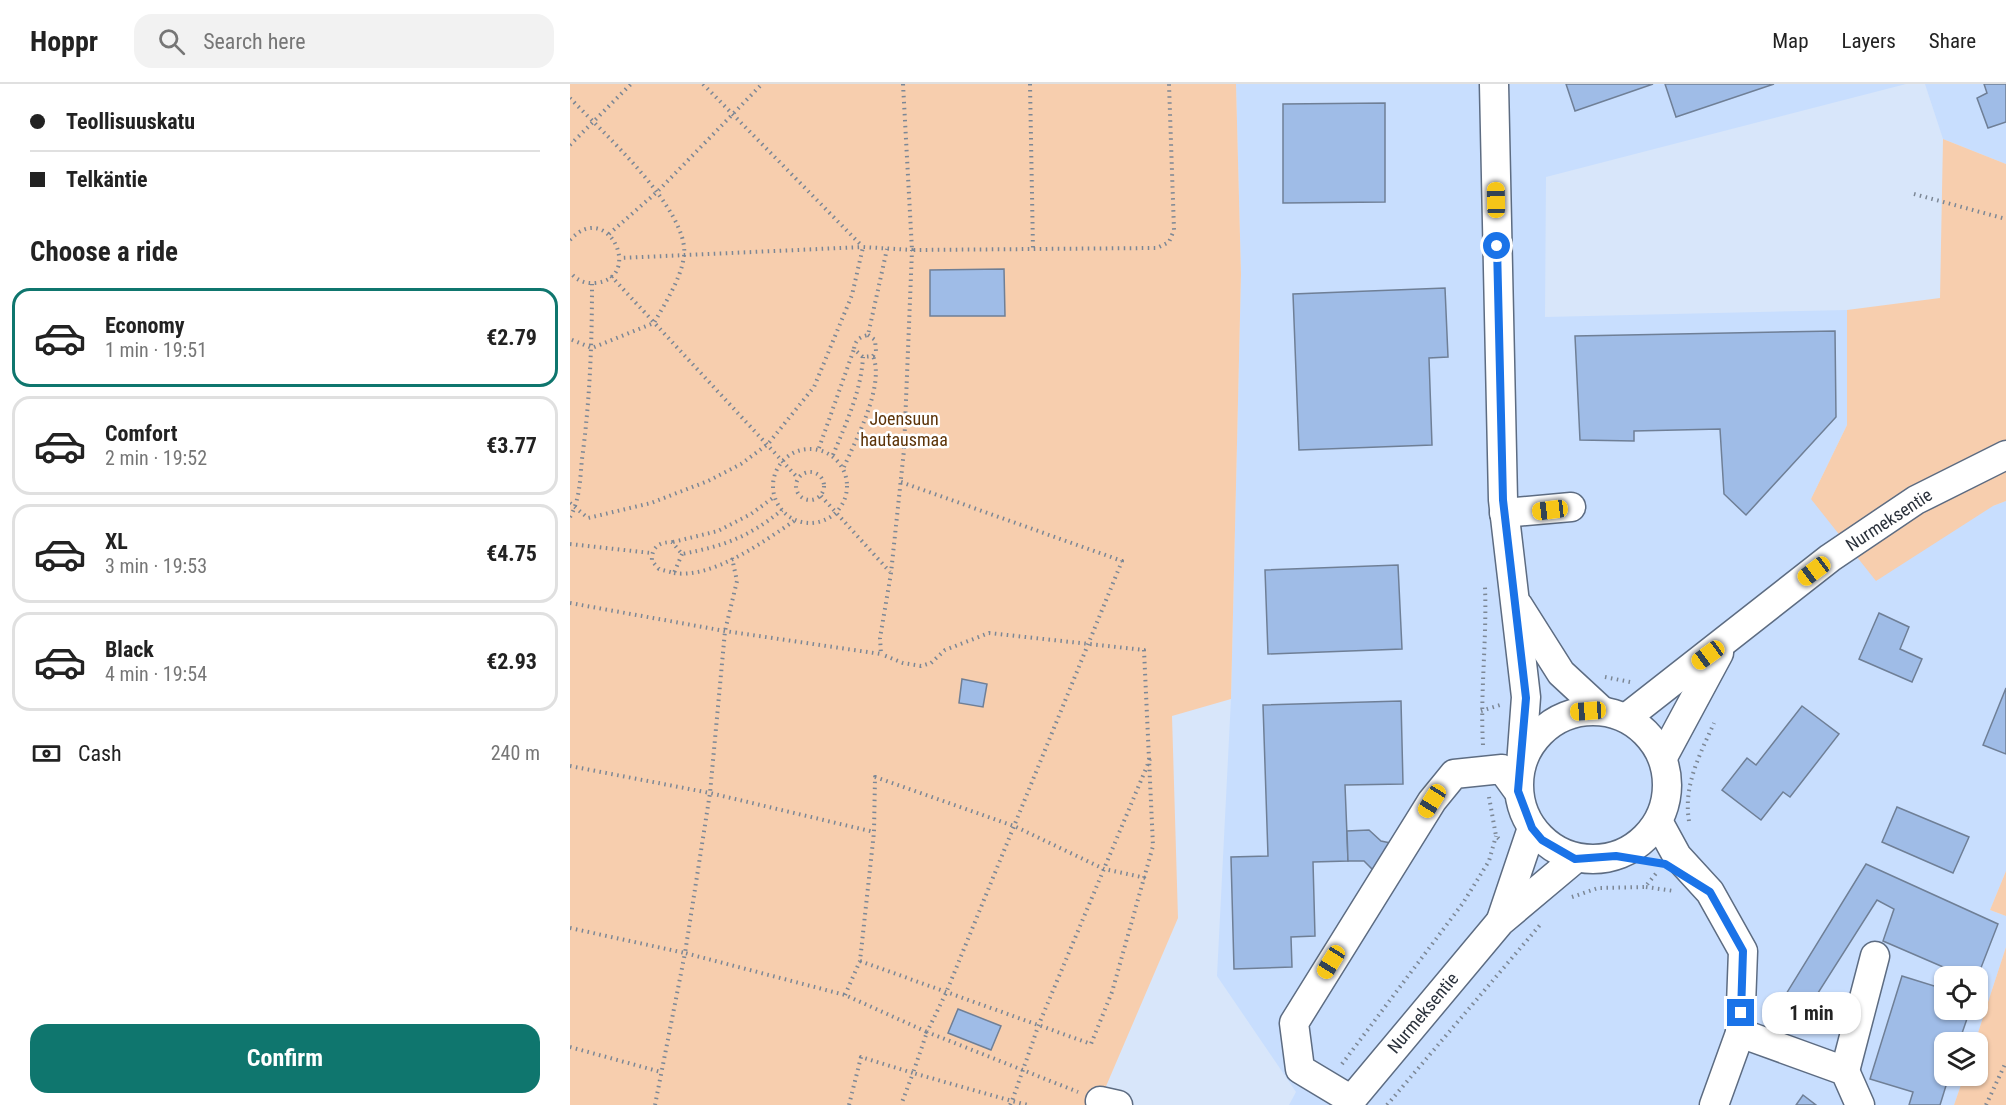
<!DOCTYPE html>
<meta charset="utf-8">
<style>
body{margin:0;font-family:"Roboto Condensed",sans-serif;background:#f2f2f2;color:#222;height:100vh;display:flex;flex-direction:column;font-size:22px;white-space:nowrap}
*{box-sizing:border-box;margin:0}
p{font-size:20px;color:#767676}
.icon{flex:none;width:33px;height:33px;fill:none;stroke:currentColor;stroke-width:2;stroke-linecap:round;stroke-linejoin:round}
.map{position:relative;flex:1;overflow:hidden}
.details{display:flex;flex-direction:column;background:#fff;width:570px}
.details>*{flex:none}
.banner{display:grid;align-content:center;height:132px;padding:0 30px;background:#fff}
.buttons{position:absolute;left:1364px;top:882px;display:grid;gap:12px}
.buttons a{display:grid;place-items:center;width:54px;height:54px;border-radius:12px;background:#fff;box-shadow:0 2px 4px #0004;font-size:30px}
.end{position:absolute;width:27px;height:27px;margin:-14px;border:8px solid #1a73e8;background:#fff;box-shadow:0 0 0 3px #fff}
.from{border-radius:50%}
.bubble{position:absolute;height:42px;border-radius:18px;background:#fff;box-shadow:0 2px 4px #0004;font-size:20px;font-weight:700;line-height:42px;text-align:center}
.car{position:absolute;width:18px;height:36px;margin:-18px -9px;border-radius:8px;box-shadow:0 0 4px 2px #0007;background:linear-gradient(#f5c518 24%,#345 0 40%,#f5c518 0 76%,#345 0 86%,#f5c518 0)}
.banner b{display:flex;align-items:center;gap:21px;height:57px;font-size:22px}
.banner b+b{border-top:2px solid #e0e0e0}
.banner i{width:15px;height:15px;background:#222}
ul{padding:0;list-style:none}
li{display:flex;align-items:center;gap:18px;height:99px;margin:0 12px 9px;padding:0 18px;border:3px solid #e0e0e0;border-radius:18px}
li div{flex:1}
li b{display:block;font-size:22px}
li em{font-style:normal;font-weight:700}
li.selected{border-color:#0f766e}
li>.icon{width:54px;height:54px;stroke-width:1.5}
h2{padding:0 30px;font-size:27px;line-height:72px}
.pay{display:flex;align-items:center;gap:15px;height:66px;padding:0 30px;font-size:22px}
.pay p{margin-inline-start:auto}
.button{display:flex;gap:12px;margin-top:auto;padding:12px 30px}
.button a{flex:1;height:69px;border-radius:18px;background:#0f766e;color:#fff;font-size:24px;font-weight:700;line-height:69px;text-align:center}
header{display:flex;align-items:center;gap:36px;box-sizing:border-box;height:84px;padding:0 30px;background:#fff;border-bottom:2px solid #e0e0e0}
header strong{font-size:28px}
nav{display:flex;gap:33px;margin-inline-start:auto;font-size:21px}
.search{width:420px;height:54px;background:#f2f2f2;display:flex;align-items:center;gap:15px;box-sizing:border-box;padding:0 21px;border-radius:18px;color:#767676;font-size:22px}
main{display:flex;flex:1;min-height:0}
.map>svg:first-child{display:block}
.built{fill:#c8defe;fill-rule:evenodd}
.green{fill:#f7ceae}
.building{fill:#9fbce7;stroke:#6f7f96;stroke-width:1.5}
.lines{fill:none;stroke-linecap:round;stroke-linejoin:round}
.minor-casing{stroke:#5d6c82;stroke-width:31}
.path{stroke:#7c8795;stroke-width:4;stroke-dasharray:1.5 4.5;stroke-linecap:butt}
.minor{stroke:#fff;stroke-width:28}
.route{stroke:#1a73e8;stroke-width:8}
.labels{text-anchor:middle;stroke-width:5;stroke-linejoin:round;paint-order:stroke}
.park-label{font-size:18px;fill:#5d3409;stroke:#fff}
.street-label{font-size:18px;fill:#2b323c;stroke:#fff}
</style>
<header>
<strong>Hoppr</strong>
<div class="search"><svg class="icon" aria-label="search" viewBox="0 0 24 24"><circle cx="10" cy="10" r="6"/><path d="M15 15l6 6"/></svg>Search here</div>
<nav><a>Map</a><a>Layers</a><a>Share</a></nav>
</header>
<main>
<section class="details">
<div class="banner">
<b><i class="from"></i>Teollisuuskatu</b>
<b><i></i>Telkäntie</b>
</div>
<h2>Choose a ride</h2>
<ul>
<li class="selected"><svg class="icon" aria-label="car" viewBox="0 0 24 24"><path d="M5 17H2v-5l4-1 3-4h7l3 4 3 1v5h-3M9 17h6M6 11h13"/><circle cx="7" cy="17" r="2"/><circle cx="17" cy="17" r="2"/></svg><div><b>Economy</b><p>1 min · 19:51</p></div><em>€2.79</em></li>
<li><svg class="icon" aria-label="car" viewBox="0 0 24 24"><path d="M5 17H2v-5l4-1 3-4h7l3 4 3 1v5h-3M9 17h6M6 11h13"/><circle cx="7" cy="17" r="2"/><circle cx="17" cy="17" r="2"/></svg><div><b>Comfort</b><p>2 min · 19:52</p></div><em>€3.77</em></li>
<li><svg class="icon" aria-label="car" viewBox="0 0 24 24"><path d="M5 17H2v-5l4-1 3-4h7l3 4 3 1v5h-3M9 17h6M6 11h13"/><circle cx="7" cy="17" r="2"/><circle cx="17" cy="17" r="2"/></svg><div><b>XL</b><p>3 min · 19:53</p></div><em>€4.75</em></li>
<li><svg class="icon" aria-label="car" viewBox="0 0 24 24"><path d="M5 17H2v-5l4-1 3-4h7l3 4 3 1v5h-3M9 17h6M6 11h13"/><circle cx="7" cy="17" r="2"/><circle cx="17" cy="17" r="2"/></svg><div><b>Black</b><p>4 min · 19:54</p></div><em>€2.93</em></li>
</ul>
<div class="pay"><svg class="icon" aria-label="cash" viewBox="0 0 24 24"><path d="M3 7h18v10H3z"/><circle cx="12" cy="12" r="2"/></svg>Cash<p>240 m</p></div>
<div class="button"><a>Confirm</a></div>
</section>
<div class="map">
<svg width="1436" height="1021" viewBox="0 0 1436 1021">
<rect width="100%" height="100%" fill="#d8e6fa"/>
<!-- built -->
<g class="built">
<path d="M666 0H1336L976 93 975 233 1277 226V341L1241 415 1423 422 1436 417V787L1420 826 1436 832V863L1405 958H1374V992H1394L1384 1021H719L726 1008 647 892 661 615 671 190ZM1374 892H1407V926H1374Z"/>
<polygon points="1355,0 1436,0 1436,80 1373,55"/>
</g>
<!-- green -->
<g class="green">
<polygon points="0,0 666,0 671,190 661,615 602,632 608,834 528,1021 0,1021"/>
<polygon points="1373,55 1436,80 1436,417 1423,422 1306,497 1241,415 1277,341 1277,226 1370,214"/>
<polygon points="1436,787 1436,832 1420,826"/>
<polygon points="1436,863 1436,1021 1384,1021 1394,992 1407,992 1407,958 1405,958"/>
</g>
<!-- building -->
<g class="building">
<polygon points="996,0 1083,0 1005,27"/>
<polygon points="1095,0 1204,0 1106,33"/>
<polygon points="1414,0 1436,0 1436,38 1418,44 1407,14 1417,9"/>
<polygon points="815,19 815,118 713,119 713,20"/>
<polygon points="434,185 435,232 360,232 360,186"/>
<polygon points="875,204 878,273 859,274 862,361 729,366 723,210"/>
<polygon points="1265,247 1266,333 1176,431 1154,410 1150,345 1064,347 1064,357 1010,356 1005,252"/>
<polygon points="828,481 832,565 698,570 695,486"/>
<polygon points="1309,529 1339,543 1330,565 1352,575 1342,598 1289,575"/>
<polygon points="392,595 417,600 413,623 389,619"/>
<polygon points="1436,604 1436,670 1413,661"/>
<polygon points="831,617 833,700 775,701 778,777 743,778 745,852 721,853 722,883 664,885 661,773 698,772 693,621"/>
<polygon points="1232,622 1269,650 1220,713 1213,708 1191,736 1152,706 1177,674 1186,681"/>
<polygon points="1327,723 1399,753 1383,789 1312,758"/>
<polygon points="799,746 811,757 830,761 810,793 794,777 778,777 777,747"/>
<polygon points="1296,780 1428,840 1407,894 1394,892 1313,857 1324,825 1307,816 1227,942 1205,928"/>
<polygon points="1332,892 1374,905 1374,926 1400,926 1389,958 1374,958 1374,992 1379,992 1370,1021 1339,1021 1343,1008 1300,995"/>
<polygon points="388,925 431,942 421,966 378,949"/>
<polygon points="1233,1011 1246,1021 1226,1021"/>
</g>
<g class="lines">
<defs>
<g id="minor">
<polyline points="924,0 933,416 956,613 951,681"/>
<polyline points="934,429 1001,423"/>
<polyline points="948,521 991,589 1031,626"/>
<circle cx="1023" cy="701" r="74"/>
<polyline points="1056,634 1260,474 1346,416 1436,371"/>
<polyline points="1093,673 1149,569"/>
<polyline points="1089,739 1107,772 1140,808 1173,867 1170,949 1144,1021"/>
<polyline points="931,836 962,744"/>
<polyline points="1170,949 1275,987 1290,1021"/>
<polyline points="1275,987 1305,872"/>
<polyline points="780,1015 730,985 724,939 862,717 884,690 932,685 948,707"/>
<polyline points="530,1017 548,1021"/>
<polyline points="777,1021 930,838 1005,775"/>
</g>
</defs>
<!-- minor casing -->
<use href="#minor" class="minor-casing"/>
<!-- path -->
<g class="path">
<polyline points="133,0 292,162"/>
<polyline points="333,0 342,166 587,164 599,158 604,146 599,0"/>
<polyline points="460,0 463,166"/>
<path d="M0 14C30 46 120 126 114 172 111 195 95 219 84 239L22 264 0 255"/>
<polyline points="0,61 61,0"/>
<polyline points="1344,110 1436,135"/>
<polyline points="39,150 88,107 192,0"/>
<path d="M0 156C38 114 75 195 25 199 15 200 6 196 0 188"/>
<polyline points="41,192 227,393"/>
<path d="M298 251 305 256 306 267 303 272 293 273 284 265C285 257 289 253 298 251L317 165"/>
<polyline points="249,364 284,265"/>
<circle cx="240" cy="402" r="37"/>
<path d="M263 371C276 339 291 308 293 273"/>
<path d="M274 383C286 355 315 302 303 272"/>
<circle cx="240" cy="402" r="14"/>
<polyline points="331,398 552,477 376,909 357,948 508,1008"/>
<polyline points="251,412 320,488"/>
<polyline points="0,419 18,434 81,419 138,397 171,380 198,360 244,303 282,211 293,163"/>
<path d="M0 433C10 416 10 395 12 375 20 316 22 258 22 200"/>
<polyline points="103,458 148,447 181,430 204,413"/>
<polyline points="0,460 81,469"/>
<path d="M112 470 104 489 89 485 82 477C81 463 90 458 102 458L112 470C154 462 179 453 212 426"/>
<path d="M104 489C142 495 193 458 224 437"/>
<polyline points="0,519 155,547 311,570 310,554 321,489 334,366 342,166 293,163 50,174"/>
<polyline points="1035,593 1060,598"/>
<polyline points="911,627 930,621"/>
<path d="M913 661C910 608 917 556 915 503"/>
<polyline points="0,682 140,709 304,748 305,693 444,742 534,785 576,794"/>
<polyline points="919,713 926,752 931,757"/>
<path d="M1119 737C1113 702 1130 670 1144 639"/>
<polyline points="1076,803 1104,807"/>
<polyline points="1002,813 1028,804 1075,803 1088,787"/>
<polyline points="0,844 115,869 140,709 155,547 167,497 162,474"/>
<polyline points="290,877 521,960 542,908 583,762 574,566 419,549 375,566 361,579 351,582 333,579 311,570"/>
<polyline points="275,911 290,877 304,748"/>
<polyline points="0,963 91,988"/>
<polyline points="772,980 893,819 919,777 926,752"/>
<polyline points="85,1021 115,869 275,911 357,948 343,989 442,1017 469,940 580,675"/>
<polyline points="279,1021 291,973 343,989 331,1021"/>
<polyline points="440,1021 442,1017 458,1021"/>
<polyline points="817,1021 970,841"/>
<polyline points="1416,1021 1436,978"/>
</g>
<!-- minor -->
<use href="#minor" class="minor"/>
</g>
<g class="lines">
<!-- route -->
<polyline class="route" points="927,162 933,416 956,614 948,707 962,744 972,756 1005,775 1046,772 1095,780 1140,808 1173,867 1171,929"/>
</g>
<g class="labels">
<!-- park labels -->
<g class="park-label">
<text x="334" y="341">Joensuun<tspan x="334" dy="21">hautausmaa</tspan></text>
</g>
<!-- street labels -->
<g class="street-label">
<text transform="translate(1319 436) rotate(-33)" y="6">Nurmeksentie</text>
<text transform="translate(853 929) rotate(-50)" y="6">Nurmeksentie</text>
</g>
</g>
</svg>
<div class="buttons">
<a><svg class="icon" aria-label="locate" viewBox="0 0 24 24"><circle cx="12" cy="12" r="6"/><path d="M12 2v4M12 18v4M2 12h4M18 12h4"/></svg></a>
<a><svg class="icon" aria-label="layers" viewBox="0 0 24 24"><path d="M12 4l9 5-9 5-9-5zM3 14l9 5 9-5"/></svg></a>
</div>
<i class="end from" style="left:927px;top:162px"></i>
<i class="end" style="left:1171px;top:929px"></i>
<div class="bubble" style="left:1192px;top:908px;width:99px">1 min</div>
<i class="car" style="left:926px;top:116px;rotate:359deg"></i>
<i class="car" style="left:980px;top:426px;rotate:263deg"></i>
<i class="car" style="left:1244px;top:487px;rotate:233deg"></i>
<i class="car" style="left:1138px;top:571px;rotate:234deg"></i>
<i class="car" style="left:1018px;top:627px;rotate:266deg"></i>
<i class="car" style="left:862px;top:717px;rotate:212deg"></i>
<i class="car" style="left:761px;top:878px;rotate:212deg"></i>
</div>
</main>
